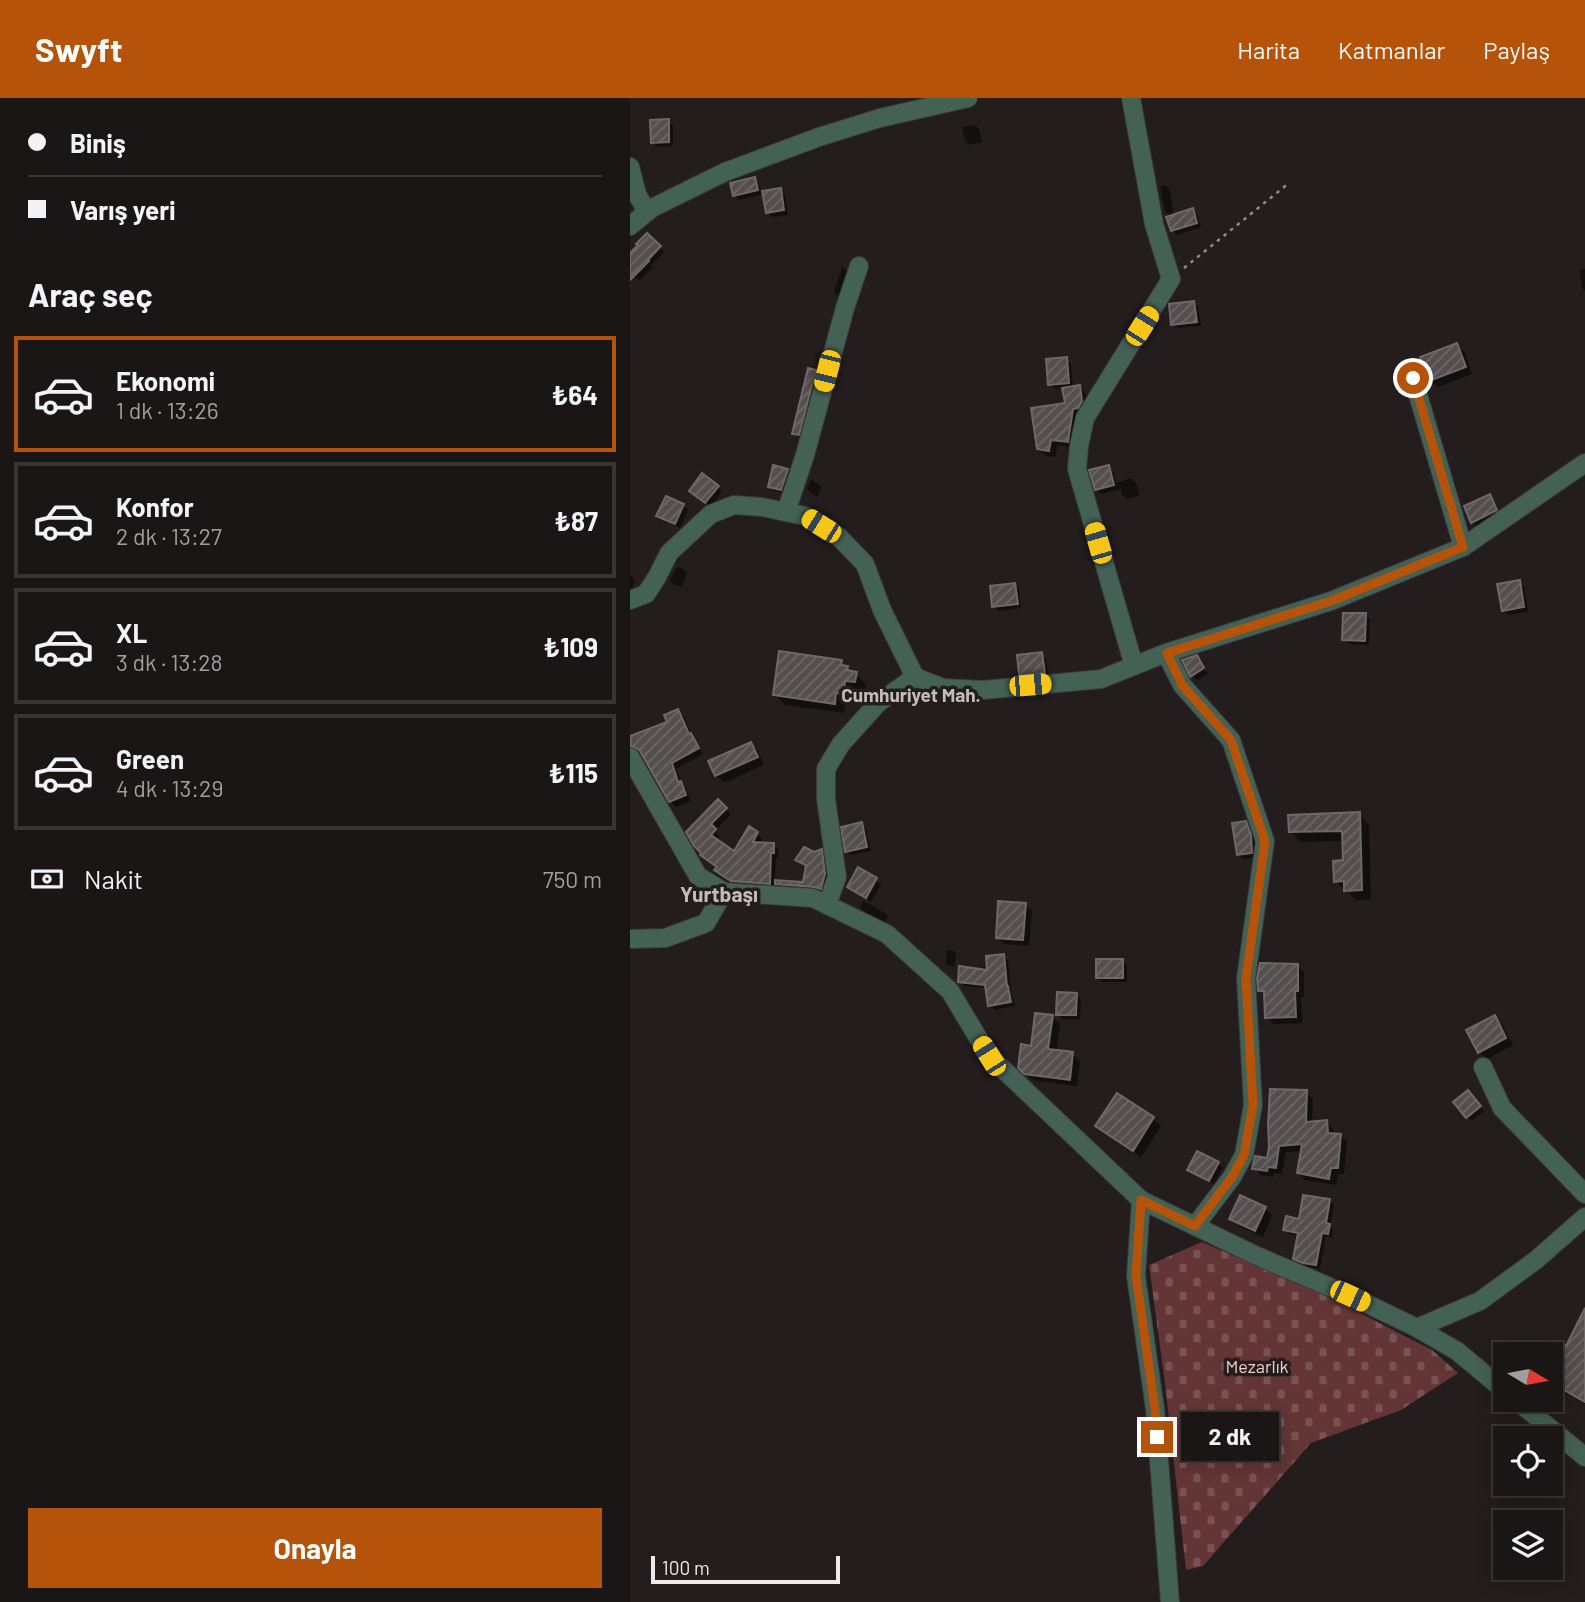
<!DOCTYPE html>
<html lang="tr">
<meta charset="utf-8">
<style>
body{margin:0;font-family:Barlow,sans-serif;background:#272323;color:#f1f3f6;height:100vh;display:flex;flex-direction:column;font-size:26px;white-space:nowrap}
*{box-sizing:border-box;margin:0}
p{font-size:23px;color:#9f9fa1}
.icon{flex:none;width:38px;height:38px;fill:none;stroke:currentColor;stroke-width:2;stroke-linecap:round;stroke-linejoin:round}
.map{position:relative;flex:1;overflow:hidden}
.sheet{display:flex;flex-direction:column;background:#1a1616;width:630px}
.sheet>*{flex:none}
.guide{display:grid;align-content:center;height:154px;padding:0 28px;background:#1a1616}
.needle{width:46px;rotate:100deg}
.tools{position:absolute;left:863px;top:1244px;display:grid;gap:14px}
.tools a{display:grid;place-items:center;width:70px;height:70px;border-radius:0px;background:#1a1616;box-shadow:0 4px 18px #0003,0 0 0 2px #383535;font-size:35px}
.scale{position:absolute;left:21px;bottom:18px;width:189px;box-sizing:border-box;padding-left:7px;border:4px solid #eeeaea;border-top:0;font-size:19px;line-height:24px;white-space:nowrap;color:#eeeaea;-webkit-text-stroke:5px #231d1d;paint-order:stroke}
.end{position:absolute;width:32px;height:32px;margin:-16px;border:9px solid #b45309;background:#fff;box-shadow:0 0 0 4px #fff}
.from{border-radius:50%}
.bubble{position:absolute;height:49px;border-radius:0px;background:#1a1616;box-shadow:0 4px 18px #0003,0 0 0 2px #383535;font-size:23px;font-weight:700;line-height:49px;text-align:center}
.car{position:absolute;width:21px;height:42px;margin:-21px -10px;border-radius:9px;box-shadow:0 0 5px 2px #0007;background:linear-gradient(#f5c518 24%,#345 0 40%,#f5c518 0 76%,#345 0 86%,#f5c518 0)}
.guide b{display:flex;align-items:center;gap:24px;height:66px;font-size:26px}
.guide b+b{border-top:2px solid #383535}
.guide i{width:18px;height:18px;background:#f1f3f6}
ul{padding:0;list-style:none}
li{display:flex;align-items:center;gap:21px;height:116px;margin:0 14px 10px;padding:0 14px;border:4px solid #383535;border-radius:0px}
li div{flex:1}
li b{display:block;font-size:26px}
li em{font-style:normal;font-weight:700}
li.selected{border-color:#b45309}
li>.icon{width:63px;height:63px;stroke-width:1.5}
h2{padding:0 28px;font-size:32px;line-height:84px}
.pay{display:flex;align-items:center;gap:18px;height:77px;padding:0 28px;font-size:26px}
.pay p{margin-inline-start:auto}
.button{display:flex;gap:14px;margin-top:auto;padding:14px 28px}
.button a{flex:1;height:80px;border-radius:0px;background:#b45309;color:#fff;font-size:28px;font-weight:700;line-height:80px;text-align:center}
header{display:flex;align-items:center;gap:42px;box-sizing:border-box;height:98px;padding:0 35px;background:#b45309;color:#fff}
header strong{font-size:33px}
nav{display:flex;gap:38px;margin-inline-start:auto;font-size:24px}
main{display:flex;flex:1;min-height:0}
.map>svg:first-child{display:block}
.cemetery{fill:url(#cemetery-stones)}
.shadow{fill:#0007}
.building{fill:url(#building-hatch);stroke:#6f6868;stroke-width:2}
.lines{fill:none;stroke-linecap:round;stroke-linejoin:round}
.minor-casing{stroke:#3f3a3a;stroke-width:20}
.path{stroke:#928d8d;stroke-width:2.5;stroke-dasharray:3.5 5;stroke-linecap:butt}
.minor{stroke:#446155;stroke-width:18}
.route{stroke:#b45309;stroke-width:9}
.labels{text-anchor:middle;stroke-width:7;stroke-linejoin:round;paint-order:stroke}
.park-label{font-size:18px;fill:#f5cbcb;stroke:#231d1d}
.neighbourhood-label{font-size:19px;font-weight:bold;fill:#c3bcbc;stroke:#231d1d}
.quarter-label{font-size:21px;font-weight:bold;fill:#c3bcbc;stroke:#231d1d}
</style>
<header>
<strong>Swyft</strong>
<nav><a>Harita</a><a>Katmanlar</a><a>Paylaş</a></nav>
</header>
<main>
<section class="sheet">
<div class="guide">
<b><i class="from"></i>Biniş</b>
<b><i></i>Varış yeri</b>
</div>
<h2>Araç seç</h2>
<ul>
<li class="selected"><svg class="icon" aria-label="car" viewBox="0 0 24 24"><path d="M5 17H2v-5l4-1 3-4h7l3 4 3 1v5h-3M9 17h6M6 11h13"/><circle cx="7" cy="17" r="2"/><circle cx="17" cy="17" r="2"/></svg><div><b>Ekonomi</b><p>1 dk · 13:26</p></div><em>₺64</em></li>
<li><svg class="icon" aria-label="car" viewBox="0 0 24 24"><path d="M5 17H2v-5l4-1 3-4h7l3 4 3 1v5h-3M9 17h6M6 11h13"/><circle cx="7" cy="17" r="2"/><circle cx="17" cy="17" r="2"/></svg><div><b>Konfor</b><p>2 dk · 13:27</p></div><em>₺87</em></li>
<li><svg class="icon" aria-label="car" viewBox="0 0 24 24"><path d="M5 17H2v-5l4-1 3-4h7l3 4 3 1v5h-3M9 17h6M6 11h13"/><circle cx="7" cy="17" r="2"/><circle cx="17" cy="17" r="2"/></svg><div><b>XL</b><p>3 dk · 13:28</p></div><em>₺109</em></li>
<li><svg class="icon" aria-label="car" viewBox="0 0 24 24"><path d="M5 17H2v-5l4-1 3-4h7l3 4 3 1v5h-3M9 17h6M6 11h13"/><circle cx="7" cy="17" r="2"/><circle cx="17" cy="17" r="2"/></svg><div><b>Green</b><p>4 dk · 13:29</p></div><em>₺115</em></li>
</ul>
<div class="pay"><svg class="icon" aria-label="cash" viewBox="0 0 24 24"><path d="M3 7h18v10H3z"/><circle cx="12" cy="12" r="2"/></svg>Nakit<p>750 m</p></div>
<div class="button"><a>Onayla</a></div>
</section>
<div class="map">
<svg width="955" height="1504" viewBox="0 0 955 1504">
<defs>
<pattern id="cemetery-stones" width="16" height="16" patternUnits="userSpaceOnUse" patternTransform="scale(1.75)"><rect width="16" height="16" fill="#633536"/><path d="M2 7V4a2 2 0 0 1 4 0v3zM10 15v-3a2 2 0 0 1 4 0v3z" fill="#7a5253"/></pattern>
<pattern id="building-hatch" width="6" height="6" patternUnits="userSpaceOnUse" patternTransform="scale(1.75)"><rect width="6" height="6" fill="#544e4e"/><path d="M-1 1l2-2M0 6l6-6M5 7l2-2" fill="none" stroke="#6d6868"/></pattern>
</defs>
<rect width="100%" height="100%" fill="#231d1d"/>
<!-- cemetery -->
<polygon class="cemetery" points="572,1144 693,1196 802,1252 828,1275 771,1312 681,1345 573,1468 556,1472 535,1285 519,1167"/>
<!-- shadow -->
<g class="shadow">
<polygon points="38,23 43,28 43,48 27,49 22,44"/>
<polygon points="345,27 349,31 352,44 339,47 335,42 332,29"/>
<polygon points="125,81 129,86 131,95 150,92 155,97 158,117 142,119 137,114 134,96 109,102 105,97"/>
<polygon points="535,87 540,92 544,118 562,112 567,117 571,129 547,137 542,132 541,119 535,113 530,88"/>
<polygon points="17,137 34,154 21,167 23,169 9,183 0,174 0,158"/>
<polygon points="212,169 220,175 212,201 204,195"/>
<polygon points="955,171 955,193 952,190 950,172"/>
<polygon points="564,205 568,209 571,228 548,230 543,226"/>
<polygon points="827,247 835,255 842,276 808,289 800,282"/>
<polygon points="436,261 441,266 443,290 449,289 456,296 458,311 445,350 427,347 426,359 416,358 409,350 437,307 434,290 425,291 420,286"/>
<polygon points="185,274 190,279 173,341 169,340 164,335"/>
<polygon points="479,369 483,374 486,385 501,380 506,385 510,397 497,401 492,396 491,391 471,396 466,391"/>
<polygon points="158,372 162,377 156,396 144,393 139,388"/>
<polygon points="181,381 191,389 187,399 177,392"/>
<polygon points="87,389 92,393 81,409 66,397"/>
<polygon points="860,398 864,402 871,417 847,428 843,424"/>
<polygon points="37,400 53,408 58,412 50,430 33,422 28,417"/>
<polygon points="47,469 52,470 57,475 52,489 45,487 40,482"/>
<polygon points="0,477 4,482 2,495 0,496"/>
<polygon points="889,484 894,488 898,514 878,517 873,512"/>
<polygon points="385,487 389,492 391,510 368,513 364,508"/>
<polygon points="735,517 740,521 739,547 719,546 714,542"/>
<polygon points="412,556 416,561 418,579 395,581 391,576"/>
<polygon points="566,559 578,576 567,582 562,578"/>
<polygon points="211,564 236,586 235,593 225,592 223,605 216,604 214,615 155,607 145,596"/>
<polygon points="48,613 54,619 63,640 73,656 46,671 52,686 56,691 61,703 46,709 40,703 12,654 9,653 2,647 0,640 40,625"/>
<polygon points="121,646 128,653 134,667 94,685 86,677"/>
<polygon points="88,704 101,716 88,730 76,719 74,721 90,738 86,742 105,756 119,731 133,741 130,746 143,747 149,752 148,760 146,760 144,790 108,788 92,777 87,771 88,769 77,762 66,747 58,734"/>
<polygon points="729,716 739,727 741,802 726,802 705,783 715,764 714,743 671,744 661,734"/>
<polygon points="616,725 620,730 625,743 626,759 613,761 608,756"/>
<polygon points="231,726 236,731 241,753 221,757 217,753"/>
<polygon points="191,753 196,758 199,781 195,795 190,793 151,790 146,784 174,786 177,769 168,762"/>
<polygon points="228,772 246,782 251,787 241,804 223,793 219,789"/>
<polygon points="233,803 253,814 258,818 255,824 235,814 230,809"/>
<polygon points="395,807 402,813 399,848 374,846 367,839"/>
<polygon points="317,852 324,853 326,855 325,869 318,868 316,866"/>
<polygon points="373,858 378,863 381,893 385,908 365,912 360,907 357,890 334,888 330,883 359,874"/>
<polygon points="493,863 497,868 497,884 472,884 468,880"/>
<polygon points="667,867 674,874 674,899 671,899 672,925 643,926 637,919 636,898 630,892"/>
<polygon points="446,897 451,901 450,921 432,921 428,916"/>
<polygon points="422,919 430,926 426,954 443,956 450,963 447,988 403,982 390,969"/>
<polygon points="865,920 872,927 883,947 857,961 849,954"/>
<polygon points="676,994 683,1001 682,1025 696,1024 703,1031 704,1037 710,1037 717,1044 714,1076 708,1076 706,1087 675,1082 668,1075 672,1053 656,1054 652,1076 644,1075 644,1079 631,1077 624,1070 638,1062"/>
<polygon points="487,997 523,1021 531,1028 511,1059 475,1036 468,1028"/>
<polygon points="842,999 854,1013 842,1023 837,1019"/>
<polygon points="588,1066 593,1070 584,1086 564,1076 559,1071"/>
<polygon points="699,1103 704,1107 700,1129 703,1132 702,1140 696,1138 690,1171 679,1169 670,1165 665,1160 669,1138 659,1136 655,1131 671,1123"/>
<polygon points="635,1110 642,1118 633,1139 609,1128 601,1120"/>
<polygon points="955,1214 955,1306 925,1289 920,1284 920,1271 937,1250"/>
</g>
<!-- building -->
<g class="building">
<polygon points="39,21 39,44 21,45 20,22"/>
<polygon points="125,79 128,92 103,98 100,85"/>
<polygon points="151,90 154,112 136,115 132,93"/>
<polygon points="563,110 567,125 541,133 536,119"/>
<polygon points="17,135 31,148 18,162 19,163 0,182 0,155 8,147 6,146"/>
<polygon points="564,203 567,224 541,227 539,206"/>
<polygon points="827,245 836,269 799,283 790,259"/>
<polygon points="437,259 439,285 418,287 416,261"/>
<polygon points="178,270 186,272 169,337 162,336"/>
<polygon points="450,287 452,303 448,310 443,311 438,344 421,342 419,353 407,351 401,310 435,305 432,290"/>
<polygon points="143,367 158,371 151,392 138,389"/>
<polygon points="479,367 484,387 465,392 459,372"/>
<polygon points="72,375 89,388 75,405 59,393"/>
<polygon points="860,396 867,412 841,425 834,408"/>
<polygon points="36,398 54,406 45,426 26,418"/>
<polygon points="890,482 894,509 872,513 867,486"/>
<polygon points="385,485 388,506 362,509 360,488"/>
<polygon points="713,515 736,515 735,543 712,542"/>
<polygon points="149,553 212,562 211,567 218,568 217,572 227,574 225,584 215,583 214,596 206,595 205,606 143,597"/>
<polygon points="412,554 415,575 389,577 387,557"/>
<polygon points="567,557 574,570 560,579 552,562"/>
<polygon points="48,611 59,636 61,635 69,650 42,665 48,684 51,683 56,697 39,704 10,653 6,650 1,648 0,638 37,624 34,617"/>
<polygon points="121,644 128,659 85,678 78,663"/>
<polygon points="88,701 97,710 81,726 86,731 81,737 104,753 119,728 128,734 123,744 144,745 144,755 141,755 140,786 101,783 84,772 87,769 70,757 71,755 64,748 56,734"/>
<polygon points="730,714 732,792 714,793 714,783 704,784 703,763 713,762 712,733 659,734 658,717"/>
<polygon points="616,723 621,737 622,755 607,757 602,725"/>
<polygon points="232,724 237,749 215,754 211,729"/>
<polygon points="174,749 184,754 192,751 195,776 191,791 184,789 145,786 145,782 173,784 176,767 165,762"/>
<polygon points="228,769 247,780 236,800 217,789"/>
<polygon points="368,803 396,805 393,842 366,840"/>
<polygon points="374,856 377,888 378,888 381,904 358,908 355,887 328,884 329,868 357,872 356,858"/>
<rect x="466" y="861" width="27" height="19"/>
<polygon points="630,865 668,866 668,893 665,893 666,919 635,920 634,893 628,893 627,880"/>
<polygon points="427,894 447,895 446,917 426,917"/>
<polygon points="405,915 423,917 418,951 443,954 440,982 394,976 388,970 391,946 401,948"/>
<polygon points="865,917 876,940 848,955 836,932"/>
<polygon points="640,991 677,992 676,1024 697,1022 698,1035 711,1036 708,1070 701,1070 699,1081 667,1075 672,1046 649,1048 646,1070 638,1069 637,1073 622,1071 625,1058 637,1060 639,1049 638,1026"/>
<polygon points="838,992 851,1008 836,1020 823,1004"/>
<polygon points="487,995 524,1019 503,1053 465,1028"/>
<polygon points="567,1053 589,1064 579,1083 557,1072"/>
<polygon points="610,1097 636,1109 625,1133 599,1121"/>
<polygon points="673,1097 700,1101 696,1125 700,1126 698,1136 692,1135 686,1167 673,1165 663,1161 668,1135 653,1132 656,1118 669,1121"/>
<polygon points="955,1210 955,1304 920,1284 920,1267 933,1246 936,1248"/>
</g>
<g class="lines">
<defs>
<g id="minor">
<polyline points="501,0 524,126 541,181 455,320 449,348 447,371 504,568"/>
<polyline points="0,69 7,96 17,114"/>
<polyline points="0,128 22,110 95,74 189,39 250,20 338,0"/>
<polyline points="783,280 833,449"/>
<polyline points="156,414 175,357 215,210 229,168"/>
<polyline points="0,502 16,496 27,479 39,455 81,416 104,407 132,409 175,418 208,438 235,466 252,512 285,579 313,590 353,592 471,581 536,555 701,503 833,449 955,365"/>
<polyline points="536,555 552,587 601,642 635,743 616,880 623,1007 614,1057 602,1079 565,1128"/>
<polyline points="0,659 68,778 94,794 183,800 257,836 320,893 359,958 511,1102 627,1158 721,1198 787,1230 827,1253 875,1293"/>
<polyline points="197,807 207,779 196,701 196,671 211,646 248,605 285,579"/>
<polyline points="0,841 35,840 76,825 94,794"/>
<polyline points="853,969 872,1010 955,1096"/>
<polyline points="511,1102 506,1178 525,1311 540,1504"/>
<polyline points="787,1230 850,1203 906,1162 955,1119"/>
<polyline points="886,1302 955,1359"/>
</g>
</defs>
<!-- minor casing -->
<use href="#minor" class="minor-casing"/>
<!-- path -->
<polyline class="path" points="554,170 659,85"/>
<!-- minor -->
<use href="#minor" class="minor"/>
</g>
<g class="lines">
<!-- route -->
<polyline class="route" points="527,1339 525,1311 506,1178 511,1102 565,1128 602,1079 614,1057 623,1007 616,880 635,743 601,642 552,587 537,555 701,503 833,449 783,280"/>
</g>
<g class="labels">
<!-- park labels -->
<g class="park-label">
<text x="627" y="1275">Mezarlık</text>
</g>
<!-- neighbourhood labels -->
<g class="neighbourhood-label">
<text x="281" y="604">Cumhuriyet Mah.</text>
</g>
<!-- quarter labels -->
<g class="quarter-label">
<text x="89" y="804">Yurtbaşı</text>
</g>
</g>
</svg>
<div class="tools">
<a><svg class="needle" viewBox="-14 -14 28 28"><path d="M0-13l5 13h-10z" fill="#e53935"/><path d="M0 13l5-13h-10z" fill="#9f9fa1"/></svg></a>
<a><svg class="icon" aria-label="locate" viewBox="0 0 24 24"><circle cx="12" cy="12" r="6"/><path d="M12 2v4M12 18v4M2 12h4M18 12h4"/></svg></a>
<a><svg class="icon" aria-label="layers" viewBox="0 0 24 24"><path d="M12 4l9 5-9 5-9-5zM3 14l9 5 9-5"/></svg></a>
</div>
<div class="scale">100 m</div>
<i class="end from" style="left:783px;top:280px"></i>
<i class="end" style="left:527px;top:1339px"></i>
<div class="bubble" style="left:551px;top:1314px;width:98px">2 dk</div>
<i class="car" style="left:512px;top:228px;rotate:32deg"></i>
<i class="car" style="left:197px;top:273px;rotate:194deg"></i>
<i class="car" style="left:191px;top:428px;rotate:302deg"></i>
<i class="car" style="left:468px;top:445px;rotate:344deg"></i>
<i class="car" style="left:400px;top:587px;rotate:85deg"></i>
<i class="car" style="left:359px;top:958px;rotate:328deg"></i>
<i class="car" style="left:720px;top:1198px;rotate:115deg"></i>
</div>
</main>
